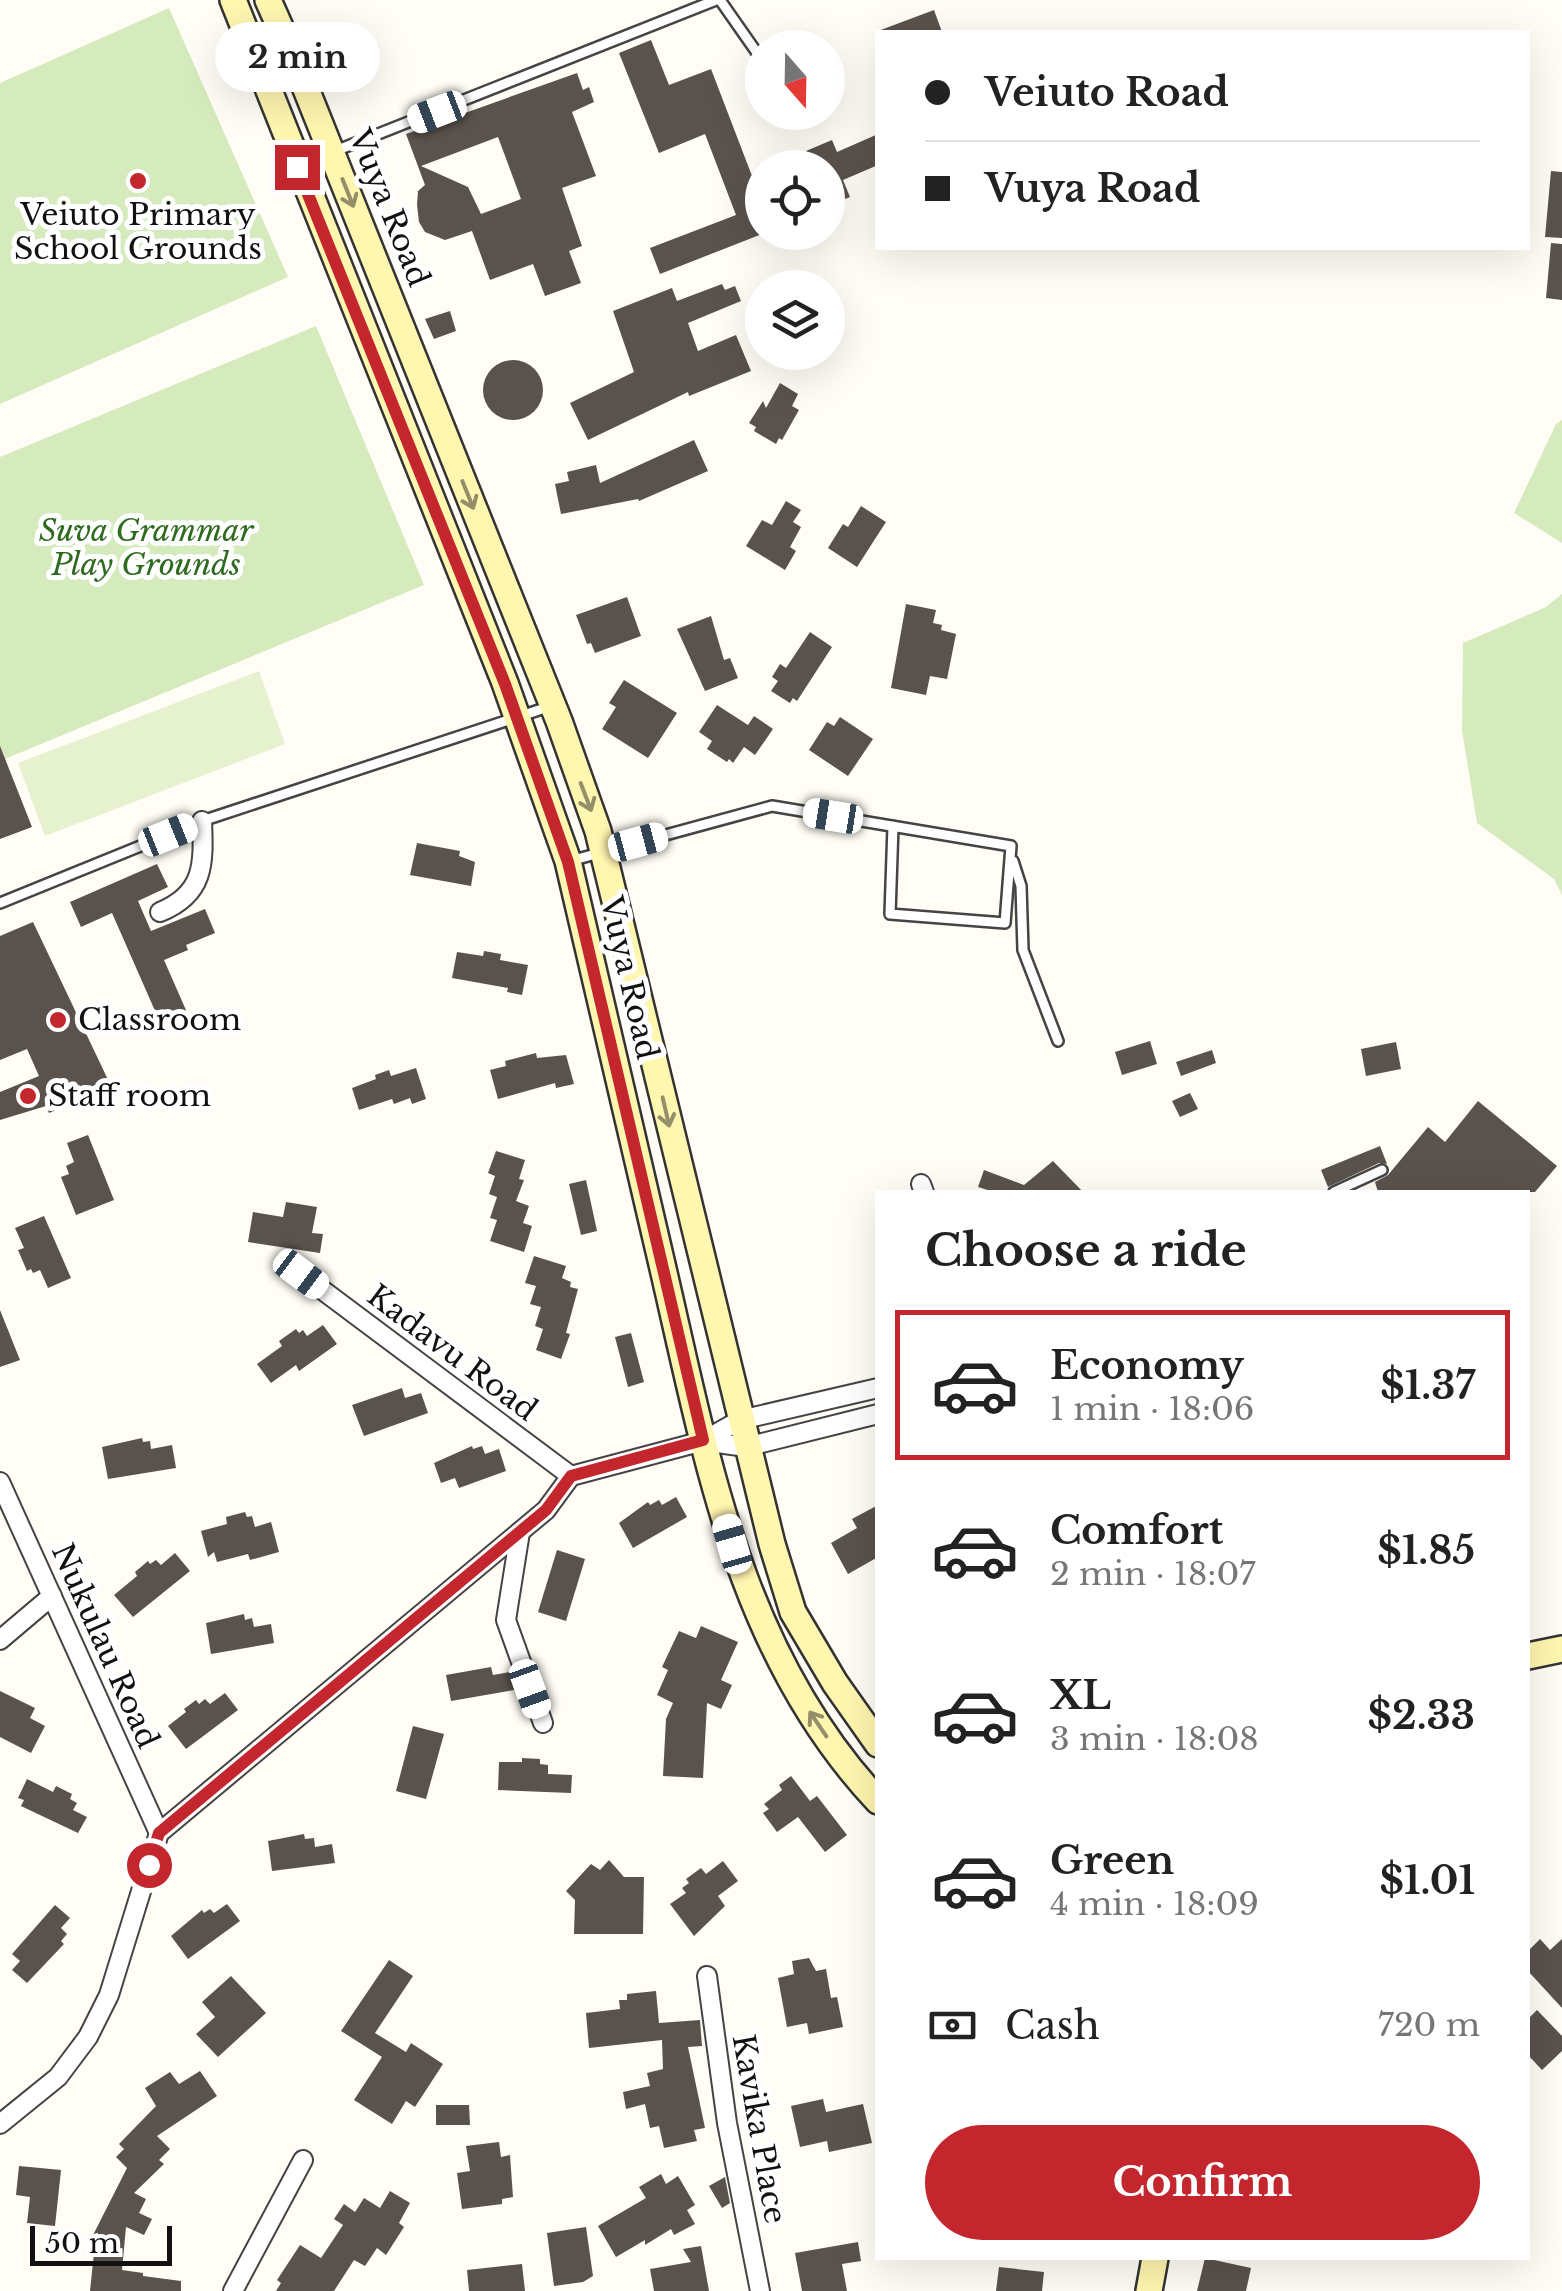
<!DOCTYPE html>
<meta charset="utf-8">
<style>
body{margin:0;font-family:"Libre Baskerville",serif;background:#f2f2f2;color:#222;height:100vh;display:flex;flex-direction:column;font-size:38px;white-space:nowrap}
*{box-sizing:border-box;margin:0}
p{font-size:32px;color:#767676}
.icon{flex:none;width:55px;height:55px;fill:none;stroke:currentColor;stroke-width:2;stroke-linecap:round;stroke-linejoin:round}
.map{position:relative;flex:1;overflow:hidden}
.side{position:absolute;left:875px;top:1190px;width:655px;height:1070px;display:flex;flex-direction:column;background:#fff;border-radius:0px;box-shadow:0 10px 40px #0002}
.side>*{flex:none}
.top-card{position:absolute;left:875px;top:30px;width:655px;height:220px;border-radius:0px;box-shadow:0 10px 40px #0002;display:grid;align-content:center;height:220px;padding:0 50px;background:#fff}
.needle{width:65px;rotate:160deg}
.fabs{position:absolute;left:745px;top:30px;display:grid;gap:20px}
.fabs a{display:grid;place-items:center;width:100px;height:100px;border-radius:50%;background:#fff;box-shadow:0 10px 40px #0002;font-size:50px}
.scale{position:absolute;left:30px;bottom:25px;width:142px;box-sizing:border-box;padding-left:10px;border:5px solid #111;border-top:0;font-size:28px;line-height:35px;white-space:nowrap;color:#111;-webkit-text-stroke:8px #fff;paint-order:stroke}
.end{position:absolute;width:45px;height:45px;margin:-22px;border:12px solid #c4262e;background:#fff;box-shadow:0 0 0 5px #fff}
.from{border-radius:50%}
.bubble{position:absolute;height:70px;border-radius:35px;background:#fff;box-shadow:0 10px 40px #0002;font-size:32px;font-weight:700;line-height:70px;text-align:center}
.car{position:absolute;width:30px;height:60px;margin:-30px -15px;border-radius:12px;box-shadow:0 0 8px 2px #0007;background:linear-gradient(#fff 24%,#345 0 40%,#fff 0 76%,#345 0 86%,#fff 0)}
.top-card b{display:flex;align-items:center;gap:35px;height:95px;font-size:38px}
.top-card b+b{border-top:2px solid #e0e0e0}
.top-card i{width:25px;height:25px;background:#222}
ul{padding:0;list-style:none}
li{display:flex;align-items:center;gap:30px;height:150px;margin:0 20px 15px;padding:0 30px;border:5px solid transparent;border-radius:0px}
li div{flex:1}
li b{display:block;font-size:38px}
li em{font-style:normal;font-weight:700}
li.on{border-color:#c4262e}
li>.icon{width:90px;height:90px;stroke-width:1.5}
h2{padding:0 50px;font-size:45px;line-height:120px}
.pay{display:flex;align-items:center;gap:25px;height:110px;padding:0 50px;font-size:38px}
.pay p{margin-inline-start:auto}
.button{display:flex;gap:20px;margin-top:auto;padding:20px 50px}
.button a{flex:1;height:115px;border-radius:60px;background:#c4262e;color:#fff;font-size:40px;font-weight:700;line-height:115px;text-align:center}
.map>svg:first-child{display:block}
.green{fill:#d5ebbd}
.pitch{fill:#e6f2cf}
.building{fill:#5a524d;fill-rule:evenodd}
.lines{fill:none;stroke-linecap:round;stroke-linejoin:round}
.lane-casing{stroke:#444;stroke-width:14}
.street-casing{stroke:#444;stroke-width:22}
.secondary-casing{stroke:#333;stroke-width:30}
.lane{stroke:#fff;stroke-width:9}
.street{stroke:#fff;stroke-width:18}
.secondary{stroke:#fff6b0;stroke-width:25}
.oneway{stroke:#948f68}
.route{stroke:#c4262e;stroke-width:12}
.poi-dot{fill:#c4262e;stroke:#fff;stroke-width:4}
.labels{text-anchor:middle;stroke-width:10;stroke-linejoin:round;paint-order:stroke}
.street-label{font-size:30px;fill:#111;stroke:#fff}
.poi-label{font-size:30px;fill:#111;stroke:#fff;text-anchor:start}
.park-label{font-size:30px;font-style:italic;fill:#2f6b1f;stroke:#fff}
</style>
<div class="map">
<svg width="1562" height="2291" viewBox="0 0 1562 2291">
<rect width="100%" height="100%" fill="#fffdf5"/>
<!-- green -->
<g class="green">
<polygon points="169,8 288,277 0,404 0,83"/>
<polygon points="316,326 424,585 0,761 0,457"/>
<polygon points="1562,420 1562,543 1514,513 1556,424"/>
<polygon points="1562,594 1562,895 1554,879 1477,823 1462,730 1463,643 1546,607"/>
</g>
<!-- pitch -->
<polygon class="pitch" points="259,671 285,744 45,836 18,763"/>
<!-- building -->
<g class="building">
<polygon points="934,10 942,32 878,32 878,31"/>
<polygon points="651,40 669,85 711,69 762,202 762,234 660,274 650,248 736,215 705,134 659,153 619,53"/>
<path d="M577 73 583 90 589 87 594 102 572 112 596 176 562 188 582 246 569 251 581 283 545 296 533 264 490 280 472 231 445 240 425 232 419 222 417 205 418 191 425 185 406 134ZM498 137 521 199 481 214 468 187 421 166Z"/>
<polygon points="878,134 878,165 843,180 850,197 828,206 828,168 799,168 811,162 806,151 832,140 837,152"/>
<polygon points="1551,171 1562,172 1562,238 1545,237"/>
<polygon points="1551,243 1562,244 1562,300 1546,298"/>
<polygon points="722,284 725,290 735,286 741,301 688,323 698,351 736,335 751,371 689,396 688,392 588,440 570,403 634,372 613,311 672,288 677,301"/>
<polygon points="450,311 456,331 434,339 425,319"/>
<circle cx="513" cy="390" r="30"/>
<polygon points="780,383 798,394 792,406 799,410 782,440 779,438 776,444 754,431 756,427 749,423 763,401 766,408"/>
<polygon points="694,440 708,471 639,501 638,499 561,514 555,484 569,481 567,472 596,465 600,483"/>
<polygon points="786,501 801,510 793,522 801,527 790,547 796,551 785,570 746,546 762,520 772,525"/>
<polygon points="861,506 886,522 857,567 828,548 843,524 848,527"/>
<polygon points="627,597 641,636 595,653 591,643 587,644 576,615"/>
<polygon points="906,604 936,610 933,623 942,625 941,630 956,634 947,679 930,676 926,695 891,688"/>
<polygon points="711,616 724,660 730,658 738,678 705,691 677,629"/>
<polygon points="810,632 832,647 797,701 793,698 790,703 771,691 778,681 772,677 780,664 786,668"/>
<polygon points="624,680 677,713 648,758 602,729 616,707 609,703"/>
<polygon points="717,705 748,725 754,716 773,729 755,755 744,747 733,763 729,759 727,762 707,749 712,741 699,732"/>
<polygon points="840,717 873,739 848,776 809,750 827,722 834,726"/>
<polygon points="0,746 32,827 0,839"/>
<polygon points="417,843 460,851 459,856 475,862 471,886 410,875"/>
<polygon points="157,864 168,887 138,901 151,931 205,909 215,933 186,945 188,950 164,960 189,1017 163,1029 112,913 81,927 70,902"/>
<polygon points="33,922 111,1086 49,1113 46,1106 0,1120 0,1092 39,1076 27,1049 0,1060 0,936"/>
<polygon points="484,951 501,954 500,960 528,965 522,995 507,992 508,988 452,978 457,952 483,956"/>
<polygon points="1150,1041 1157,1064 1122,1075 1115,1052"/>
<polygon points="1396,1042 1401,1069 1366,1076 1361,1049"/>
<polygon points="1212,1050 1216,1063 1181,1076 1176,1062"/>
<polygon points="536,1053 537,1058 566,1055 574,1084 556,1088 555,1083 498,1099 490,1070 506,1066 505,1061"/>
<polygon points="416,1068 426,1099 412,1104 410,1098 394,1104 392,1099 359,1110 352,1088 376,1079 375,1075 389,1070 391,1076"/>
<polygon points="1190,1093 1198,1109 1180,1117 1172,1101"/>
<polygon points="1478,1101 1557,1166 1535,1192 1378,1192 1375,1182 1388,1175 1428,1127 1445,1142"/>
<polygon points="88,1135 114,1200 76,1215 61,1177 69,1174 66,1166 74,1162 67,1143"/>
<polygon points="1380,1146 1387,1164 1379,1163 1328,1187 1321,1170"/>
<polygon points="496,1151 525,1160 519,1179 524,1180 516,1201 529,1206 523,1223 532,1226 524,1252 490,1241 497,1220 490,1218 497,1197 489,1194 495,1176 488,1173"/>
<polygon points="1053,1161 1083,1192 994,1192 978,1187 984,1170 1024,1185"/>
<polygon points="586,1180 597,1231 581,1235 569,1184"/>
<polygon points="286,1202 317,1207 312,1233 323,1234 320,1253 248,1242 253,1212 283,1217"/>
<polygon points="44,1216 71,1278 48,1288 40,1270 33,1273 31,1269 27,1271 18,1250 24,1248 15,1228"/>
<polygon points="534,1256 566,1266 562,1278 571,1282 570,1287 578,1289 566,1333 570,1334 561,1359 536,1350 543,1329 535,1326 541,1307 530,1304 536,1286 525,1283"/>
<polygon points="0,1310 20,1360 0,1367"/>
<polygon points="323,1325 337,1344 299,1371 296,1365 271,1383 257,1364 282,1346 279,1341 296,1329 299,1333 303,1330 307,1336"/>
<polygon points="631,1333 644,1382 628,1387 615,1337"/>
<polygon points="402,1388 405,1398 421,1393 428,1413 364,1436 352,1405"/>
<polygon points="142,1438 143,1442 150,1441 151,1449 172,1445 176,1468 108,1479 102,1447"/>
<polygon points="472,1446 473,1449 482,1446 485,1454 499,1449 506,1471 459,1488 455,1478 441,1483 434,1463"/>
<polygon points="676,1497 687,1517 633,1548 619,1523 648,1502 650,1505 659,1500 662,1505"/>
<polygon points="878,1505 878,1557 848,1574 831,1543 857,1528 852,1519"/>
<polygon points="245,1512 247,1517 252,1516 255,1527 271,1522 279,1552 250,1560 248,1554 217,1562 214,1552 208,1557 201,1531 227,1524 226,1517"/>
<polygon points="557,1550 585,1559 566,1621 538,1612"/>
<polygon points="175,1553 190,1571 133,1617 114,1595 137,1576 135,1572 148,1561 150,1564 156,1560 161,1565"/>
<polygon points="244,1614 245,1620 252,1618 254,1627 271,1624 274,1643 211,1654 206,1623"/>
<polygon points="701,1626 738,1642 721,1680 732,1685 721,1709 707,1703 703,1778 663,1776 666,1719 673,1703 657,1695 668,1670 662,1667 679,1631 696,1638"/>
<polygon points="491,1667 493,1675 510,1672 514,1690 451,1701 446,1675"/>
<polygon points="0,1691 35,1708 30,1718 45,1726 31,1753 0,1737"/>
<polygon points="225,1693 238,1710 186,1749 168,1726 186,1712 184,1709 196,1700 199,1704 205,1699 210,1704"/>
<polygon points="413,1726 444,1734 426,1799 396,1791"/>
<polygon points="522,1758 540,1759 540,1764 548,1765 548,1774 572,1775 571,1793 498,1790 499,1762 522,1762"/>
<polygon points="791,1776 810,1801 817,1796 847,1835 825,1852 798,1817 777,1832 763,1813 769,1809 764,1804 782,1790 779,1785"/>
<polygon points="27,1779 53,1792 56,1786 72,1794 70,1799 77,1803 73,1810 87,1817 78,1833 21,1806 24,1800 18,1798"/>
<polygon points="304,1834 305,1839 314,1838 315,1847 332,1844 335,1863 272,1871 268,1841"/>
<polygon points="609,1860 624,1877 644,1877 643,1934 574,1934 575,1900 566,1891 591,1864 600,1870"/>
<polygon points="723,1861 738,1881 718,1896 725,1906 694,1936 670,1904 686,1893 682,1888 689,1883 686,1879 701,1868 706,1874"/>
<polygon points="227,1904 240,1921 188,1959 171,1936 202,1910 204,1913 210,1909 214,1913"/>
<polygon points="55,1905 70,1918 61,1928 67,1934 61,1941 64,1944 27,1983 12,1970 20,1961 12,1954"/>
<polygon points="1540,1939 1550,1950 1562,1939 1562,2008 1528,1971 1528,1951"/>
<polygon points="809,1958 816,1971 826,1969 831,1998 837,1997 843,2027 809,2034 807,2023 787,2027 778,1978 794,1974 792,1961"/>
<polygon points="389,1960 413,1976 375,2033 406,2052 411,2043 443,2064 415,2107 406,2101 392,2124 354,2100 382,2057 341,2031"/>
<polygon points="231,1976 266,2013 218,2057 196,2034 215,2017 202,2002"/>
<polygon points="656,1991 659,2023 700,2020 702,2046 688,2047 705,2128 694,2130 697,2141 664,2148 659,2126 650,2128 645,2104 626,2109 623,2092 650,2086 647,2073 663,2069 662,2040 589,2048 586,2013 620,2009 619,2000 627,2000 627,1994"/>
<polygon points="1537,2010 1562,2036 1562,2051 1542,2070 1528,2055 1528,2019"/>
<polygon points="200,2071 217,2096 157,2136 170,2149 159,2160 164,2164 134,2193 146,2199 139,2213 152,2219 144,2235 126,2227 122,2270 143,2273 143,2276 181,2281 181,2291 90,2291 95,2243 90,2241 127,2168 116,2157 124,2149 119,2144 156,2106 145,2088 170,2072 179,2084"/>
<polygon points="823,2099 826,2112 863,2104 872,2143 829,2152 827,2141 800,2147 791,2106"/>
<polygon points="436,2105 469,2105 470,2125 436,2125"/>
<polygon points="499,2142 501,2157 510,2155 513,2197 502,2199 502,2204 462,2209 457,2173 470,2171 466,2146"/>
<polygon points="19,2166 61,2170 55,2226 27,2223 30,2197 16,2195"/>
<polygon points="661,2174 666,2184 678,2176 695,2205 687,2210 695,2224 674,2235 671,2229 645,2245 645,2240 616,2257 598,2226 646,2198 639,2187"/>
<polygon points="725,2177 730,2203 722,2208 709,2186"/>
<polygon points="390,2191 410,2203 399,2223 404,2227 386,2255 377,2248 365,2266 354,2260 334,2291 276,2291 281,2283 277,2280 300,2245 321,2258 343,2225 334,2219 344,2204 355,2212 364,2198 380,2208"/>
<polygon points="586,2227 593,2276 583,2282 554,2286 547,2233"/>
<polygon points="858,2242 861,2261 842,2264 847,2291 802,2291 795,2253"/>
<polygon points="701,2246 709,2291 654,2291 650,2269 691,2262 683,2249"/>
<polygon points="1205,2258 1251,2268 1246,2291 1197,2291"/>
<polygon points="522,2264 525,2291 469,2291 467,2270"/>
<polygon points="999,2267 1044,2272 1042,2291 996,2291"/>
</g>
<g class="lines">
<defs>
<g id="lane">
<polyline points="720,0 762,60"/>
<polyline points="300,165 716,0"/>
<polyline points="570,861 772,806 1011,846 1005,923 890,914 893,826"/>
<polyline points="1013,861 1021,886 1023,950 1058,1041"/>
<polyline points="0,903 202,821 548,707"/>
<polyline points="1334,1192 1382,1170"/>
</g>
<g id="street">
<path d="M160 912C204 894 204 865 202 821"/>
<polyline points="921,1184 924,1192"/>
<polyline points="301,1274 571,1476"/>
<polyline points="703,1441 746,1447 878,1414"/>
<polyline points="0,1482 159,1833"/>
<polyline points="520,1532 506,1620 543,1723"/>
<polyline points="0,1640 52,1596"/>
<polyline points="707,1976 727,2123 760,2291"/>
<polyline points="0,2124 58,2077 88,2037 109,1995 159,1833 546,1510 571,1476 703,1441 740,1420 878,1388"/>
<polyline points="233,2291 303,2160"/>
</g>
<g id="secondary">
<path d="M233 0 505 683 568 861C599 994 630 1127 661 1260 706 1452 737 1651 878 1801"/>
<polyline points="268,0 292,54 559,721 598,831 772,1544 793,1612 835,1683 878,1744"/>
<polyline points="1528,1656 1562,1649"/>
<polyline points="1149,2291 1155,2258"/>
</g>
</defs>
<!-- lane casing -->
<use href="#lane" class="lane-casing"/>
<!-- street casing -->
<use href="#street" class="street-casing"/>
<!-- secondary casing -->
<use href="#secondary" class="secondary-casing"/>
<!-- lane -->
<use href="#lane" class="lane"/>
<!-- street -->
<use href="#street" class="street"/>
<!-- secondary -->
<use href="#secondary" class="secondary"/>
</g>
<!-- one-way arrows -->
<defs><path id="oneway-shaft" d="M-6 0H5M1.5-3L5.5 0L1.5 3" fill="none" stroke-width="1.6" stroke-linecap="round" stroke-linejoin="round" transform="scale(2.5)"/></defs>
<g class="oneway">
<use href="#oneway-shaft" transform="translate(348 193) rotate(68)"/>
<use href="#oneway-shaft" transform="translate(468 495) rotate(68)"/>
<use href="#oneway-shaft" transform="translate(586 797) rotate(69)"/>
<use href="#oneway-shaft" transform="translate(666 1112) rotate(77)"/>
<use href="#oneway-shaft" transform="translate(818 1724) rotate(-124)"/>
</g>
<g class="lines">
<!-- route -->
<polyline class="route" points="149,1865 159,1833 546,1510 571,1476 703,1440 568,862 505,684 297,167"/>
</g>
<!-- markers -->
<g class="poi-dot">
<circle cx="138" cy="181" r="10"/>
<circle cx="58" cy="1020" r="10"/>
<circle cx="28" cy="1096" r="10"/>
</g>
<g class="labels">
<!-- street labels -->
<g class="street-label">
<text transform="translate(389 208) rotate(68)" y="10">Vuya Road</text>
<text transform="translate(629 978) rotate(77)" y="10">Vuya Road</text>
<text transform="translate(452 1353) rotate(37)" y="10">Kadavu Road</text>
<text transform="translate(105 1646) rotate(66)" y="10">Nukulau Road</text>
<text transform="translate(759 2129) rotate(80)" y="10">Kavika Place</text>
</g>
<!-- poi labels -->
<g class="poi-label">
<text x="138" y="225" text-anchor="middle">Veiuto Primary<tspan x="138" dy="34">School Grounds</tspan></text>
<text x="78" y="1030">Classroom</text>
<text x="48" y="1106">Staff room</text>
</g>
<!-- park labels -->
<g class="park-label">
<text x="146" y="541">Suva Grammar<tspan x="146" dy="34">Play Grounds</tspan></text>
</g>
</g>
</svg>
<div class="fabs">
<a><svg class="needle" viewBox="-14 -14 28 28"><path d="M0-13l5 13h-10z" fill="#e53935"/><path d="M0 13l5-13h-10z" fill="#767676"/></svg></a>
<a><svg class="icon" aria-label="locate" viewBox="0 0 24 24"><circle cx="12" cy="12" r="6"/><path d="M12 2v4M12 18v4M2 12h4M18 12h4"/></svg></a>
<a><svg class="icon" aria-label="layers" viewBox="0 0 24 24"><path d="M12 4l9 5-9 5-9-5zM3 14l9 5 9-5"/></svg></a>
</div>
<div class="scale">50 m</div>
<i class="end from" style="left:149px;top:1865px"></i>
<i class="end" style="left:297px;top:167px"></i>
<div class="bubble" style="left:215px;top:22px;width:165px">2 min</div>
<i class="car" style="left:437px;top:112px;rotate:249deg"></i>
<i class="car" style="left:833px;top:816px;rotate:279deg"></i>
<i class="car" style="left:168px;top:835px;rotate:68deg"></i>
<i class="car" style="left:638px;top:842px;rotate:75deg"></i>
<i class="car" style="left:301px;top:1274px;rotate:127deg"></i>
<i class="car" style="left:732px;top:1544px;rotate:344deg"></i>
<i class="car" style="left:530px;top:1689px;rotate:160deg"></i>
<div class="top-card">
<b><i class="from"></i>Veiuto Road</b>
<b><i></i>Vuya Road</b>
</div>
<section class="side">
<h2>Choose a ride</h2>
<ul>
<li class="on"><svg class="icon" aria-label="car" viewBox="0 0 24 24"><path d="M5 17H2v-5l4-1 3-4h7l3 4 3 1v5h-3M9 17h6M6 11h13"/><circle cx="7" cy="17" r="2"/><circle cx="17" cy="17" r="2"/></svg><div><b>Economy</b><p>1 min · 18:06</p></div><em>$1.37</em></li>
<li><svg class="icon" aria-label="car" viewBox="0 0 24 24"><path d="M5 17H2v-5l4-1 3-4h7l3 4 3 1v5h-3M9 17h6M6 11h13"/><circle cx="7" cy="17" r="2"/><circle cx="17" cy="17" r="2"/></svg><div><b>Comfort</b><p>2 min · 18:07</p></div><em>$1.85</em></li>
<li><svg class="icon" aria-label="car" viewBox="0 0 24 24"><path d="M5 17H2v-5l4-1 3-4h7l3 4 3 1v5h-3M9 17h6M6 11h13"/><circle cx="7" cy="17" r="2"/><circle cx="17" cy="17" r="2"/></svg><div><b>XL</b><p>3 min · 18:08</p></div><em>$2.33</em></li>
<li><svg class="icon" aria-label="car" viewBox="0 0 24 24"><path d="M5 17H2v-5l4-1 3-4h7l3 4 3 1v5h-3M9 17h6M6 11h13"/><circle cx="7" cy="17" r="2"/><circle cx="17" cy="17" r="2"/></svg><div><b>Green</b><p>4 min · 18:09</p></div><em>$1.01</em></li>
</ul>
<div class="pay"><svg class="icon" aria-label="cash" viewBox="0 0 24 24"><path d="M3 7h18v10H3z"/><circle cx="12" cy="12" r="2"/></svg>Cash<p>720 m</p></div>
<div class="button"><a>Confirm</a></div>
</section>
</div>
